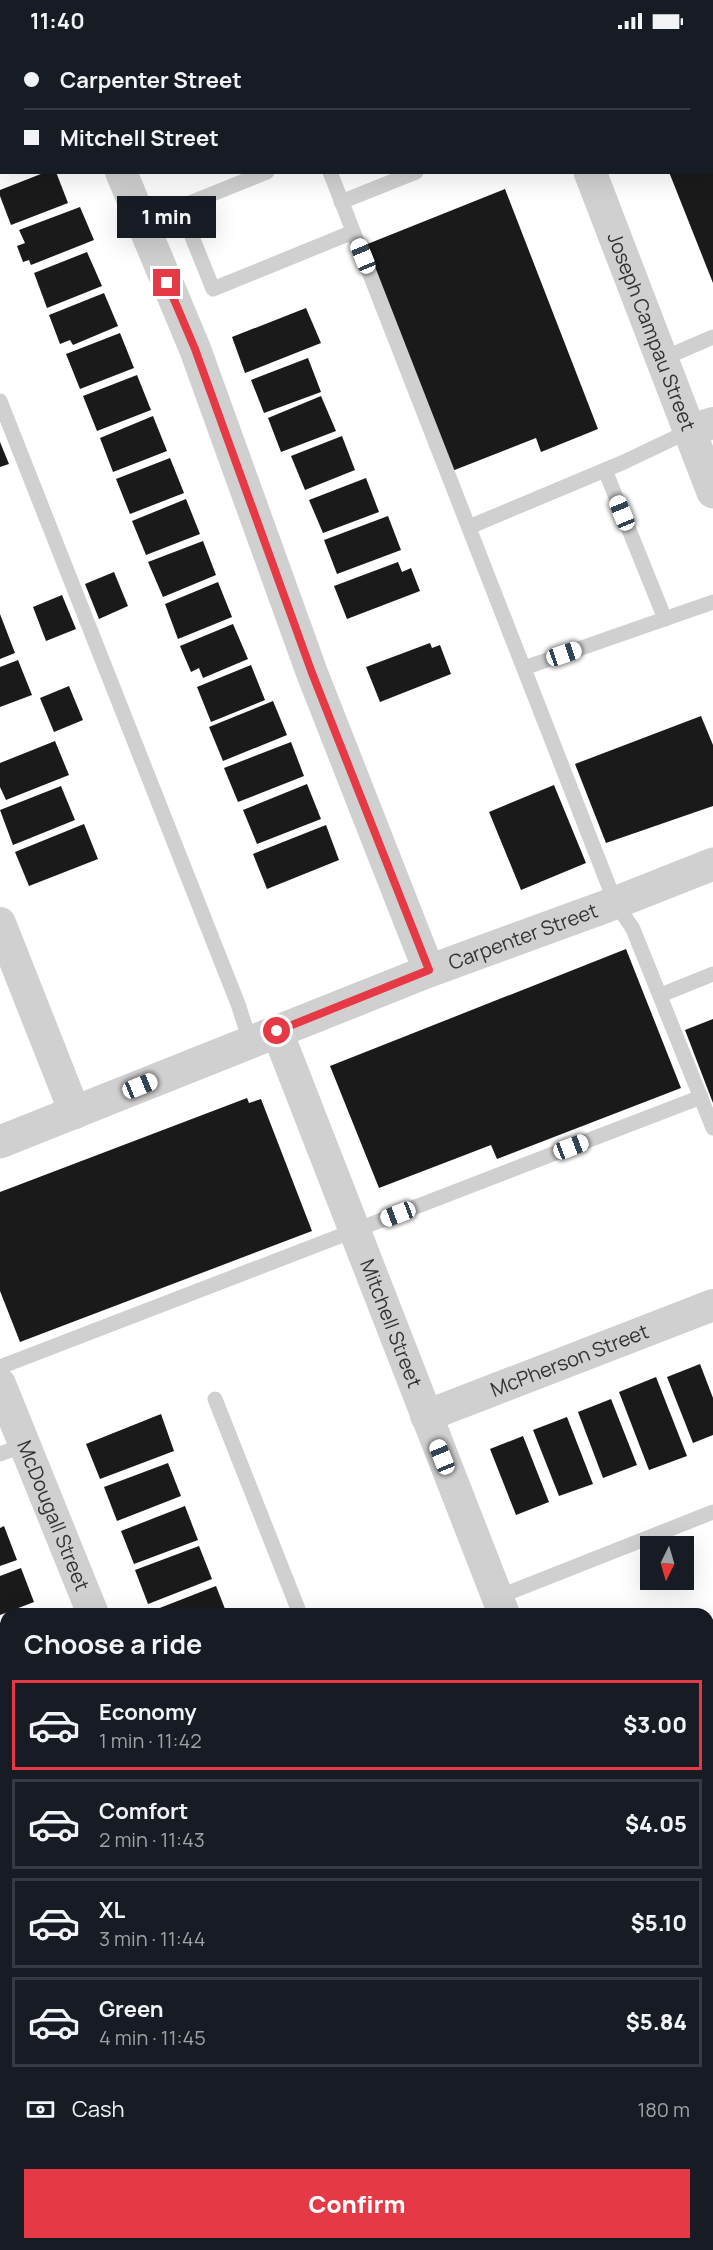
<!DOCTYPE html>
<meta charset="utf-8">
<style>
body{margin:0;font-family:Manrope,sans-serif;background:#20242c;color:#f1f3f6;height:100vh;display:flex;flex-direction:column;font-size:22px;white-space:nowrap}
*{box-sizing:border-box;margin:0}
p{font-size:20px;color:#9ea1a6}
.icon{flex:none;width:33px;height:33px;fill:none;stroke:currentColor;stroke-width:2;stroke-linecap:round;stroke-linejoin:round}
.map{position:relative;flex:1;overflow:hidden}
.drawer{position:absolute;left:0px;top:1566px;width:714px;height:642px;display:flex;flex-direction:column;background:#171b24;border-radius:18px 18px 0 0;box-shadow:0 6px 24px #0002}
.drawer>*{flex:none}
.top-card{position:absolute;left:0px;top:0px;width:714px;height:132px;box-shadow:0 6px 24px #0002;display:grid;align-content:center;height:132px;padding:0 24px;background:#171b24}
.needle{width:39px;rotate:185deg}
.buttons{position:absolute;left:640px;top:1494px;display:grid;gap:12px}
.buttons a{display:grid;place-items:center;width:54px;height:54px;border-radius:0px;background:#171b24;box-shadow:0 6px 24px #0002;font-size:30px}
.end{position:absolute;width:27px;height:27px;margin:-14px;border:8px solid #e63946;background:#fff;box-shadow:0 0 0 3px #fff}
.from{border-radius:50%}
.bubble{position:absolute;height:42px;border-radius:0px;background:#171b24;box-shadow:0 6px 24px #0002;font-size:20px;font-weight:800;line-height:42px;text-align:center}
.car{position:absolute;width:18px;height:36px;margin:-18px -9px;border-radius:8px;box-shadow:0 0 4px 2px #0007;background:linear-gradient(#fff 24%,#345 0 40%,#fff 0 76%,#345 0 86%,#fff 0)}
.top-card b{display:flex;align-items:center;gap:21px;height:57px;font-size:22px}
.top-card b+b{border-top:2px solid #363941}
.top-card i{width:15px;height:15px;background:#f1f3f6}
ul{padding:0;list-style:none}
li{display:flex;align-items:center;gap:18px;height:90px;margin:0 12px 9px;padding:0 12px;border:3px solid #363941;border-radius:0px}
li div{flex:1}
li b{display:block;font-size:22px}
li em{font-style:normal;font-weight:800}
li.selected{border-color:#e63946}
li>.icon{width:54px;height:54px;stroke-width:1.5}
h2{padding:0 24px;font-size:27px;line-height:72px}
.pay{display:flex;align-items:center;gap:15px;height:66px;padding:0 24px;font-size:22px}
.pay p{margin-inline-start:auto}
.button{display:flex;gap:12px;margin-top:auto;padding:12px 24px}
.button a{flex:1;height:69px;border-radius:0px;background:#e63946;color:#fff;font-size:24px;font-weight:800;line-height:69px;text-align:center}
.status{display:flex;justify-content:space-between;align-items:center;height:42px;padding:0 30px;background:#171b24;direction:ltr}
.status svg{height:16px;fill:currentColor}
.map>svg:first-child{display:block}
.building{fill:#1a1a1a}
.lines{fill:none;stroke-linecap:round;stroke-linejoin:round}
.service{stroke:#d0d0d0;stroke-width:15}
.minor{stroke:#d0d0d0;stroke-width:32}
.tertiary{stroke:#d0d0d0;stroke-width:33}
.route{stroke:#e63946;stroke-width:8}
.labels{text-anchor:middle;stroke-width:6;stroke-linejoin:round;paint-order:stroke}
.street-label{font-size:20px;fill:#333;stroke:#fff}
</style>
<div class="status"><b>11:40</b><svg viewBox="0 0 49 12"><path d="M0 12V9h3v3zM5 12V6h3v6zM10 12V3h3v9zM15 12V0h3v12zM26 1h20v11H26zM47 4h2v5h-2z"/></svg></div>
<div class="map">
<svg width="713" height="2208" viewBox="0 0 713 2208">
<rect width="100%" height="100%" fill="#fff"/>
<!-- building -->
<g class="building">
<polygon points="46,130 56,130 68,161 11,183 0,154 0,148"/>
<polygon points="669,130 713,130 713,241"/>
<polygon points="505,147 598,387 541,410 536,396 452,429 365,203"/>
<polygon points="80,165 94,198 31,223 29,218 23,220 17,204 25,201 19,188"/>
<polygon points="87,210 102,244 47,266 34,231"/>
<polygon points="104,251 118,284 73,303 70,298 60,302 49,273"/>
<polygon points="306,266 321,301 245,331 232,295"/>
<polygon points="120,291 134,326 80,347 66,312"/>
<polygon points="308,316 321,350 264,371 251,338"/>
<polygon points="137,333 151,368 97,389 83,354"/>
<polygon points="321,354 336,389 281,410 268,376"/>
<polygon points="153,374 167,409 113,430 100,396"/>
<polygon points="342,394 355,428 305,448 291,414"/>
<polygon points="0,400 9,422 0,425"/>
<polygon points="170,416 184,451 130,472 116,437"/>
<polygon points="366,436 379,470 323,491 309,458"/>
<polygon points="186,457 200,492 146,513 132,479"/>
<polygon points="388,474 401,508 337,532 324,498"/>
<polygon points="203,499 216,533 163,555 148,520"/>
<polygon points="398,520 402,530 411,526 420,549 347,577 334,544"/>
<polygon points="114,530 128,564 99,577 85,542"/>
<polygon points="218,540 232,575 178,597 165,562"/>
<polygon points="62,553 76,587 46,599 33,565"/>
<polygon points="0,572 15,611 0,617"/>
<polygon points="233,582 248,617 203,636 199,626 191,630 180,604"/>
<polygon points="430,601 432,606 440,603 451,632 380,660 366,625"/>
<polygon points="18,618 32,653 0,665 0,625"/>
<polygon points="251,623 265,658 211,680 197,645"/>
<polygon points="69,644 83,678 54,690 40,656"/>
<polygon points="273,659 287,693 223,719 209,685"/>
<polygon points="701,674 713,703 713,764 606,801 575,722"/>
<polygon points="55,699 69,733 6,758 0,745 0,721"/>
<polygon points="291,700 304,734 238,760 224,726"/>
<polygon points="307,742 321,777 257,802 243,768"/>
<polygon points="554,743 586,821 521,848 489,770"/>
<polygon points="61,744 75,778 13,803 0,768"/>
<polygon points="84,782 98,817 29,844 15,810"/>
<polygon points="326,783 339,818 267,847 253,812"/>
<polygon points="626,907 681,1046 497,1117 491,1103 379,1146 330,1024"/>
<polygon points="713,977 713,1061 685,988"/>
<polygon points="247,1056 249,1061 261,1057 312,1189 20,1300 0,1249 0,1150"/>
<polygon points="700,1322 713,1356 713,1393 693,1401 667,1335"/>
<polygon points="656,1335 687,1414 649,1428 619,1350"/>
<polygon points="611,1357 637,1423 603,1436 578,1370"/>
<polygon points="161,1372 174,1409 100,1437 86,1402"/>
<polygon points="567,1375 593,1442 559,1454 533,1388"/>
<polygon points="523,1394 549,1460 516,1473 490,1407"/>
<polygon points="168,1421 181,1454 117,1479 104,1445"/>
<polygon points="185,1464 198,1498 134,1522 121,1489"/>
<polygon points="4,1484 17,1518 0,1524 0,1486"/>
<polygon points="199,1504 212,1537 148,1562 135,1528"/>
<polygon points="21,1526 34,1560 0,1573 0,1534"/>
<polygon points="216,1544 227,1572 153,1572 152,1569"/>
<polygon points="6,1578 6,1617 0,1619 0,1581"/>
<polygon points="6,1624 6,1663 1,1665 0,1627"/>
<polygon points="708,1736 713,1748 713,1827 708,1829"/>
<polygon points="6,2102 6,2141 0,2143 0,2105"/>
<polygon points="6,2149 6,2188 0,2190 0,2152"/>
</g>
<g class="lines">
<!-- service -->
<g class="service">
<polyline points="279,0 280,2"/>
<polyline points="267,130 180,165 213,247 353,190"/>
<polyline points="330,130 615,860 633,887 713,1086"/>
<polyline points="341,160 416,130"/>
<polyline points="662,317 713,295"/>
<polyline points="0,359 238,962 250,999"/>
<polyline points="605,428 665,577"/>
<polyline points="469,485 624,420 689,389"/>
<polyline points="524,626 713,560"/>
<polyline points="661,953 713,932"/>
<polyline points="0,1325 701,1055"/>
<polyline points="215,1357 300,1572"/>
<polyline points="0,1412 24,1403"/>
<polyline points="498,1555 713,1470"/>
<polyline points="0,1862 6,1878"/>
<polyline points="708,1894 713,1892"/>
<polyline points="132,2202 135,2208"/>
<polyline points="549,2202 552,2208"/>
</g>
<!-- minor -->
<g class="minor">
<polyline points="66,0 67,2"/>
<polyline points="610,2 614,0"/>
<polyline points="121,130 195,307 312,631 429,929"/>
<polyline points="689,389 713,381"/>
<polyline points="0,881 75,1071"/>
<path id="s1" d="M277 989 504 1572"/>
<path id="s2" d="M0 1342 93 1572"/>
<path id="s3" d="M426 1374 713 1263"/>
<polyline points="708,1686 713,1684"/>
<polyline points="708,2083 713,2096"/>
<polyline points="350,2202 353,2208"/>
<polyline points="433,2208 449,2202"/>
</g>
<!-- tertiary -->
<g class="tertiary">
<polyline points="540,0 540,2"/>
<path id="s4" d="M590 130 713 450"/>
<path id="s5" d="M0 1100 429 929 607 864 713 822"/>
</g>
</g>
<g class="lines">
<!-- route -->
<polyline class="route" points="167,241 195,307 312,631 429,928 277,989"/>
</g>
<g class="labels">
<!-- street labels -->
<g class="street-label">
<text dy="7" stroke="none"><textPath href="#s4" startOffset="171">Joseph Campau Street</textPath></text>
<text dy="7" stroke="none"><textPath href="#s5" startOffset="562">Carpenter Street</textPath></text>
<text dy="7" stroke="none"><textPath href="#s1" startOffset="314">Mitchell Street</textPath></text>
<text dy="7" stroke="none"><textPath href="#s3" startOffset="154">McPherson Street</textPath></text>
<text dy="7" stroke="none"><textPath href="#s2" startOffset="142">McDougall Street</textPath></text>
</g>
</g>
</svg>
<div class="buttons">
<a><svg class="needle" viewBox="-14 -14 28 28"><path d="M0-13l5 13h-10z" fill="#e53935"/><path d="M0 13l5-13h-10z" fill="#9ea1a6"/></svg></a>
</div>
<i class="end from" style="left:277px;top:989px"></i>
<i class="end" style="left:167px;top:241px"></i>
<div class="bubble" style="left:117px;top:154px;width:99px">1 min</div>
<i class="car" style="left:363px;top:214px;rotate:338deg"></i>
<i class="car" style="left:622px;top:471px;rotate:338deg"></i>
<i class="car" style="left:564px;top:612px;rotate:71deg"></i>
<i class="car" style="left:140px;top:1044px;rotate:68deg"></i>
<i class="car" style="left:571px;top:1105px;rotate:69deg"></i>
<i class="car" style="left:398px;top:1172px;rotate:249deg"></i>
<i class="car" style="left:442px;top:1415px;rotate:338deg"></i>
<div class="top-card">
<b><i class="from"></i>Carpenter Street</b>
<b><i></i>Mitchell Street</b>
</div>
<section class="drawer">
<h2>Choose a ride</h2>
<ul>
<li class="selected"><svg class="icon" aria-label="car" viewBox="0 0 24 24"><path d="M5 17H2v-5l4-1 3-4h7l3 4 3 1v5h-3M9 17h6M6 11h13"/><circle cx="7" cy="17" r="2"/><circle cx="17" cy="17" r="2"/></svg><div><b>Economy</b><p>1 min · 11:42</p></div><em>$3.00</em></li>
<li><svg class="icon" aria-label="car" viewBox="0 0 24 24"><path d="M5 17H2v-5l4-1 3-4h7l3 4 3 1v5h-3M9 17h6M6 11h13"/><circle cx="7" cy="17" r="2"/><circle cx="17" cy="17" r="2"/></svg><div><b>Comfort</b><p>2 min · 11:43</p></div><em>$4.05</em></li>
<li><svg class="icon" aria-label="car" viewBox="0 0 24 24"><path d="M5 17H2v-5l4-1 3-4h7l3 4 3 1v5h-3M9 17h6M6 11h13"/><circle cx="7" cy="17" r="2"/><circle cx="17" cy="17" r="2"/></svg><div><b>XL</b><p>3 min · 11:44</p></div><em>$5.10</em></li>
<li><svg class="icon" aria-label="car" viewBox="0 0 24 24"><path d="M5 17H2v-5l4-1 3-4h7l3 4 3 1v5h-3M9 17h6M6 11h13"/><circle cx="7" cy="17" r="2"/><circle cx="17" cy="17" r="2"/></svg><div><b>Green</b><p>4 min · 11:45</p></div><em>$5.84</em></li>
</ul>
<div class="pay"><svg class="icon" aria-label="cash" viewBox="0 0 24 24"><path d="M3 7h18v10H3z"/><circle cx="12" cy="12" r="2"/></svg>Cash<p>180 m</p></div>
<div class="button"><a>Confirm</a></div>
</section>
</div>
